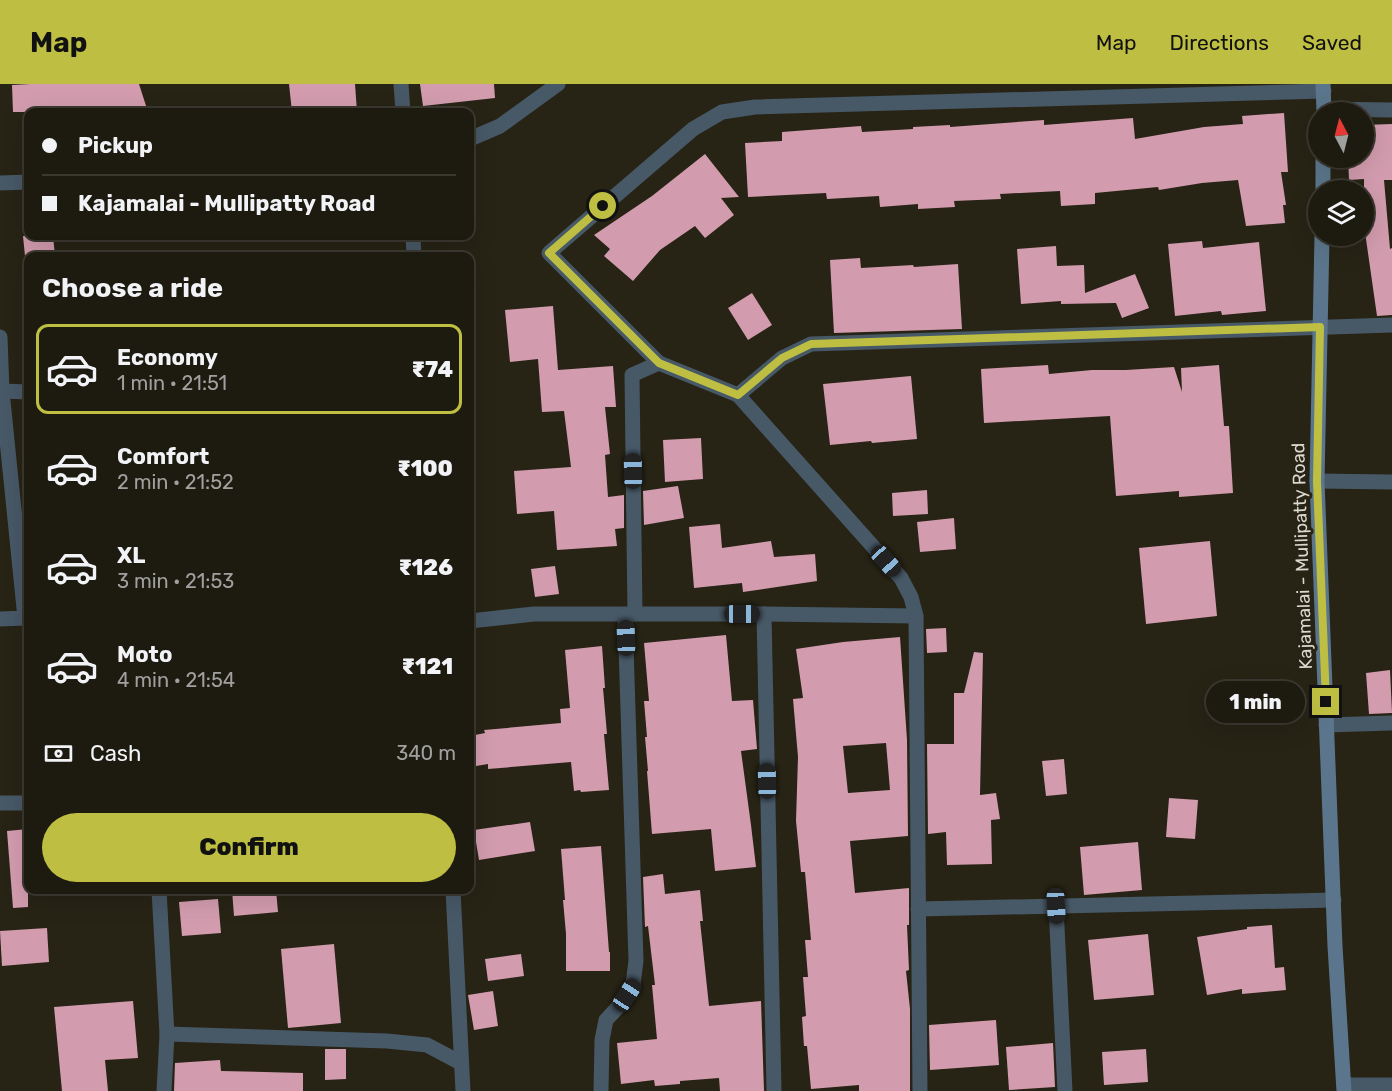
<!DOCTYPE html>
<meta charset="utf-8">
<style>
body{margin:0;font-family:Rubik,sans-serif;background:#2a271e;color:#f1f3f6;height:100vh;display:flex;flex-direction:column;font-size:22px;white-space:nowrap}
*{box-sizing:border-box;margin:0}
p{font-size:20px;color:#a0a19f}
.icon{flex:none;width:33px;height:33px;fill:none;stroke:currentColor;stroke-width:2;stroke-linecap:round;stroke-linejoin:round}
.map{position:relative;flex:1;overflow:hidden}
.panel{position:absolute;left:24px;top:168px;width:450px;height:642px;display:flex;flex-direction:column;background:#1d1a10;border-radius:12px;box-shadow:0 6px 24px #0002,0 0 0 2px #3b3830}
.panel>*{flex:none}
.hud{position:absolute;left:24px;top:24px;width:450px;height:132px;border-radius:12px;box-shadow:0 6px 24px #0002,0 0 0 2px #3b3830;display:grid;align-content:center;height:132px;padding:0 18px;background:#1d1a10}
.needle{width:39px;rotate:353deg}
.tools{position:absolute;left:1308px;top:18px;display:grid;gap:12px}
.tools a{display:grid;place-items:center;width:66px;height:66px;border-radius:50%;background:#1d1a10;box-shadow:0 6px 24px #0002,0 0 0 2px #3b3830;font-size:30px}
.end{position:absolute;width:27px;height:27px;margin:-14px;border:8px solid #bebf42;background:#111;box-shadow:0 0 0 3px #111}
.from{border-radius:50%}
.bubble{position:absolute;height:42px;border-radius:21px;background:#1d1a10;box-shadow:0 6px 24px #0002,0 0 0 2px #3b3830;font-size:20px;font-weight:800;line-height:42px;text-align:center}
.car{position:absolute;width:18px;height:36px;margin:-18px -9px;border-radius:8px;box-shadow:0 0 4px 2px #0007;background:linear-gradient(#222 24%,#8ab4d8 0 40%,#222 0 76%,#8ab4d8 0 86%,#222 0)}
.hud b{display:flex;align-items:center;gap:21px;height:57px;font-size:22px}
.hud b+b{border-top:2px solid #3b3830}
.hud i{width:15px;height:15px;background:#f1f3f6}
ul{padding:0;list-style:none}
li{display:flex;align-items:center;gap:18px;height:90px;margin:0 12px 9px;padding:0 6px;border:3px solid transparent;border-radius:12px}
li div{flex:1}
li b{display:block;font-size:22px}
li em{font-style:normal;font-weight:800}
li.on{border-color:#bebf42}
li>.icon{width:54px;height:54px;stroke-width:1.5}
h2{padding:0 18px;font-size:27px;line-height:72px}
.pay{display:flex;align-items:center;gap:15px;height:66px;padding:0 18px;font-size:22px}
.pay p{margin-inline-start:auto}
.primary-button{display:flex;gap:12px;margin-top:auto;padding:12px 18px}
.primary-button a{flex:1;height:69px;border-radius:36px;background:#bebf42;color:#111;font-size:24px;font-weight:800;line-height:69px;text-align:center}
header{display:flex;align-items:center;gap:36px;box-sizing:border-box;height:84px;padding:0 30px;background:#bebf42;color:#111}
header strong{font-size:28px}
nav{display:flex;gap:33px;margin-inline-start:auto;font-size:21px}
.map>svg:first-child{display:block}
.building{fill:#d29cae;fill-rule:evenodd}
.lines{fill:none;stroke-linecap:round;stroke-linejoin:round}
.minor{stroke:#475866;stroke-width:15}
.tertiary{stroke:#475866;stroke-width:15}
.secondary{stroke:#5b768c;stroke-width:15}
.route{stroke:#bebf42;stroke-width:8}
.labels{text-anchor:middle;stroke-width:6;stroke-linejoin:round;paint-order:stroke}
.street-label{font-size:18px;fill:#dbd8cf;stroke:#272315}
</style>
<header>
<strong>Map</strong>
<nav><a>Map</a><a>Directions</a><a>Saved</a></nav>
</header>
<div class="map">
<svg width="1392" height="1007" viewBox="0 0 1392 1007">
<rect width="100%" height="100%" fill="#272315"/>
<!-- building -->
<g class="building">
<polygon points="30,0 139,0 148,28 13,28 12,1"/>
<polygon points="289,0 355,0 357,28 292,28"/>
<polygon points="420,0 494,0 495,14 423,22"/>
<polygon points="1284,29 1288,88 1281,88 1286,121 1283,121 1285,139 1246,142 1238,96 1202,99 1159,106 1158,103 1095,109 1095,120 1061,122 1060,107 1000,110 1001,115 954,117 955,123 918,125 918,120 880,123 879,112 827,115 826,109 748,113 745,59 782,57 782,48 861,42 862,48 913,45 913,43 950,41 950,43 1044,36 1044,41 1133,34 1135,55 1204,43 1243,40 1242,32"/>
<polygon points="1392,40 1392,96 1384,96 1390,165 1392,164 1392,231 1377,232 1364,141 1364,95 1349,96 1348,74 1364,74 1364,41"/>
<polygon points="705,70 739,113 721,114 734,131 705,154 695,142 660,166 633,197 604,172 610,165 594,151 652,112"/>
<polygon points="23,152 53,152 55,172 25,172"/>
<polygon points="1202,157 1203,164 1259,158 1266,227 1222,231 1221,227 1175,232 1168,160"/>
<polygon points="1056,162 1057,182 1084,181 1085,209 1135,190 1149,224 1122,234 1116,219 1061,220 1061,217 1021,220 1017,165"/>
<polygon points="860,174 861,184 913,181 914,183 958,180 962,245 834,249 830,176"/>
<polygon points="752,209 772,241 748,256 728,224"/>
<polygon points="553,222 558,286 613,282 616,323 605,323 610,370 605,371 608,413 624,411 624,444 615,445 617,462 557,466 554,427 517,430 514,387 571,383 564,327 542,328 538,275 510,278 505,226"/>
<polygon points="1048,281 1049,290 1092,286 1126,286 1174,283 1182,308 1181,284 1219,281 1224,342 1229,342 1233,409 1179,413 1179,407 1116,412 1110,332 984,339 981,285"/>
<polygon points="911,292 917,355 872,359 871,357 830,361 823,300"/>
<polygon points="701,354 703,395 665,398 663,356"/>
<polygon points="678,402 684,434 644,441 643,407"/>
<polygon points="927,406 928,430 893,432 892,409"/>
<polygon points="954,434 956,465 920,468 917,438"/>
<polygon points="720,440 722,464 771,457 774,473 815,470 817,497 743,508 742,499 694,504 689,443"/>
<polygon points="1210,457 1217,532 1146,540 1139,464"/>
<polygon points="555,482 559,510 535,513 531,485"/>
<polygon points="946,544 947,568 927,569 926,545"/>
<polygon points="726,551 732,617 753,616 757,665 741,667 751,741 756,783 715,787 711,745 652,750 647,687 648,687 645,653 647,653 644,617 649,617 644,559"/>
<path d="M900 553 907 656 908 752 850 757 855 809 909 804V841H907L909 886 906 887 910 925V1007H859V1001L811 1005 807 962H804L802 933 806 932 803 893H808L805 856H811L805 788H801L796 737 798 673 793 615 803 614 796 565 843 558ZM886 659 890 706 848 709 843 662Z"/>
<polygon points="602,562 605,604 603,604 607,650 604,650 609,706 581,708 580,706 574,707 571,678 488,685 488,680 470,683 470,652 485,649 484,646 561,639 560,625 570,624 565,566"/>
<polygon points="974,568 983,569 980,711 996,709 1000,735 991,736 992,780 947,781 946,748 928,750 927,660 954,660 954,609 964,609"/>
<polygon points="1390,586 1392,629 1369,630 1366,589"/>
<polygon points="1064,675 1067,710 1046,712 1042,677"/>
<polygon points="1169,714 1198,716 1195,755 1166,753"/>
<polygon points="530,738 535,767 479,776 474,746"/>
<polygon points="28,745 28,823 13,824 7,747"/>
<polygon points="1138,758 1142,806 1084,811 1080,763"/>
<polygon points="601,762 609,868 610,868 610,887 566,887 566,850 563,816 565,816 561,765"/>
<polygon points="663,790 665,810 700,806 703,837 700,837 709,922 761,917 764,1007 720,1007 719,994 680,997 680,1000 655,1002 654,996 621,1000 617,959 657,955 652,901 655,901 648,842 645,843 643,793"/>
<polygon points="232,806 276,806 278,828 234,832"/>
<polygon points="218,815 221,849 182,852 179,818"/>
<polygon points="1272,841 1275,884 1284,883 1286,906 1242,910 1242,905 1207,911 1197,853 1247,845 1247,843"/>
<polygon points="47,844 49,878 2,882 0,847"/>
<polygon points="1148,850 1154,911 1094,916 1088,856"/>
<polygon points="334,860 341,939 288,944 281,865"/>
<polygon points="521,870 524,892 488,897 485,875"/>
<polygon points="493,907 498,942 474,946 468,911"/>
<polygon points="133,917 138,974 105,976 108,1007 62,1007 54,923"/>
<polygon points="996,936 999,981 930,986 929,941"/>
<polygon points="1053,959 1055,1003 1009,1006 1006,963"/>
<polygon points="325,965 346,965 346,995 325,996"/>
<polygon points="1146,965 1148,998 1104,1001 1102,968"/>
<polygon points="220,976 221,987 303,989 303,1007 174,1007 175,979"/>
</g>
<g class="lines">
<!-- minor -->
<g class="minor">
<polyline points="401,0 403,28"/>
<polyline points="1324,25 1392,26"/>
<polyline points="470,55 500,42 558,0"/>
<polyline points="0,99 28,98"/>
<polyline points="413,152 414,172"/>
<polyline points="0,253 2,307 25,534 0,535"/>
<polyline points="659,279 549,169 693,45 722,28 755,23 1324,7"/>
<polygon points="659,279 738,311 901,494 911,513 916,532 764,530 635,530 632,291"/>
<polyline points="2,307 28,308"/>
<polyline points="738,311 782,274 811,260 1392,241"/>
<polyline points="764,530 774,1007"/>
<polyline points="916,532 920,1007"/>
<polyline points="470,537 534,530 635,530"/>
<polyline points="0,719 28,719"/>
<polyline points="159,806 167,950 164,1007"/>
<polyline points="453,806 463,1007"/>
<polyline points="1056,822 1065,1007"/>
<polyline points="918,825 1334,816"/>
<polyline points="167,950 387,957 427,961 461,979"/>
<polyline points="1344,1001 1392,1001"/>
<polyline points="601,1007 602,956 606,936 620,921 633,900 636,877 625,531"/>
</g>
<!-- tertiary -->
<g class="tertiary">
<polyline points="1317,397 1392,398"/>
<polyline points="1326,641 1392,639"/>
</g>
<!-- secondary -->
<g class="secondary">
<polyline points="1323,0 1324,28"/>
<polyline points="1323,106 1323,74"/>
<polyline points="1322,152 1317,397 1335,862 1344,1007"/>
</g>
</g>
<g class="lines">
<!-- route -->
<polyline class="route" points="603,122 549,169 659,279 738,311 782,274 811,260 1320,243 1317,397 1326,618"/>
</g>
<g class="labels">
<!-- street labels -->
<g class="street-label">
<text transform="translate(1302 472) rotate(-92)" y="6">Kajamalai - Mullipatty Road</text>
</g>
</g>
</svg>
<div class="tools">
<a><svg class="needle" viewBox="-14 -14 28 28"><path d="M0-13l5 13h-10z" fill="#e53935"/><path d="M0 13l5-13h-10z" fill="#a0a19f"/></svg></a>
<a><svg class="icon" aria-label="layers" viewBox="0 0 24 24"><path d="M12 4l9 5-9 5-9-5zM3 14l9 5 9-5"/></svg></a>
</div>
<i class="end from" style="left:603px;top:122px"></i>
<i class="end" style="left:1326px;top:618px"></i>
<div class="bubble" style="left:1206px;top:597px;width:99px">1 min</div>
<i class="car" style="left:633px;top:387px;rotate:359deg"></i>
<i class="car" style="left:886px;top:477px;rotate:138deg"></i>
<i class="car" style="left:742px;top:530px;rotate:90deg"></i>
<i class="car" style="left:626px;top:554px;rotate:358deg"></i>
<i class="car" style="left:767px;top:697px;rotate:359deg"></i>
<i class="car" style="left:1056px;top:822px;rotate:177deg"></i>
<i class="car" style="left:627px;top:911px;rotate:33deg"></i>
<div class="hud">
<b><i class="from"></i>Pickup</b>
<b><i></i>Kajamalai - Mullipatty Road</b>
</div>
<section class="panel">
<h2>Choose a ride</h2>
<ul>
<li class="on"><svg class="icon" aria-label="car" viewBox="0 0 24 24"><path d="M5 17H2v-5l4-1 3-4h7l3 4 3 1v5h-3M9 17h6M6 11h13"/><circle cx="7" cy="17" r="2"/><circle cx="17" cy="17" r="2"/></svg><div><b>Economy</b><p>1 min · 21:51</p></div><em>₹74</em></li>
<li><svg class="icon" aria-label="car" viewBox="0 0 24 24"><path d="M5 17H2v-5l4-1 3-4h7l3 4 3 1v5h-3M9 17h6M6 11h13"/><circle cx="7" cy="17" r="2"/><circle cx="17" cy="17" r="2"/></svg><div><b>Comfort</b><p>2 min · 21:52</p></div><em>₹100</em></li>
<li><svg class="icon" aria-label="car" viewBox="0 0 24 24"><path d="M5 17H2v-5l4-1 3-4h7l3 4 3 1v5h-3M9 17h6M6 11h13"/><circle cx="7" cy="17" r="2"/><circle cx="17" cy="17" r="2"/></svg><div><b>XL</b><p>3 min · 21:53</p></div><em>₹126</em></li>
<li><svg class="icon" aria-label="car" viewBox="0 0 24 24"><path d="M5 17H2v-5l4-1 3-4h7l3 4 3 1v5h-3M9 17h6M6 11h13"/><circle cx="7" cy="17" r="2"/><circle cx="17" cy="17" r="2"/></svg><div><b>Moto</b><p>4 min · 21:54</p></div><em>₹121</em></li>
</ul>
<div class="pay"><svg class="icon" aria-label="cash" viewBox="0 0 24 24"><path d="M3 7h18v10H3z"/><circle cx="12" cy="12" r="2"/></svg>Cash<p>340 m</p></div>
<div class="primary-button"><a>Confirm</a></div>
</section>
</div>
